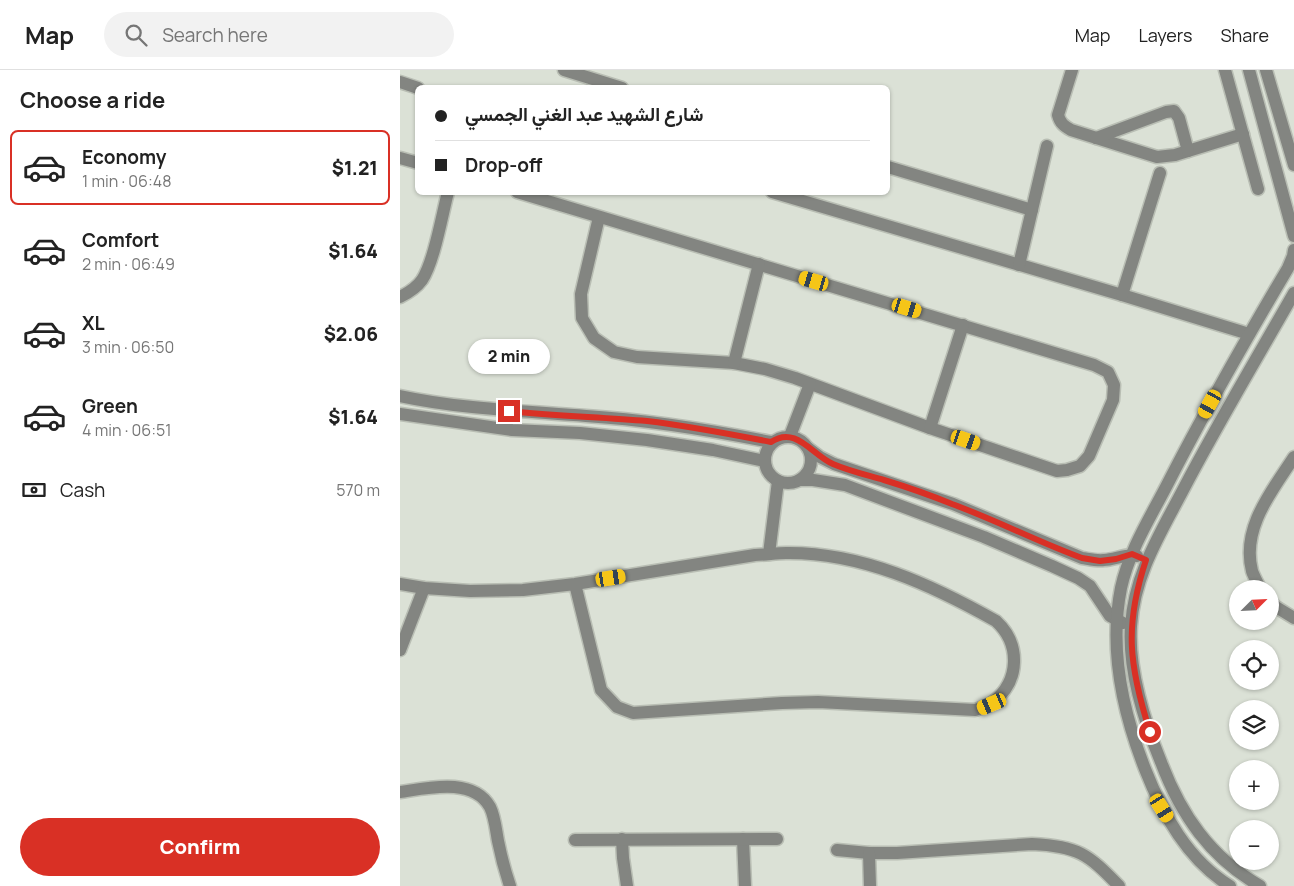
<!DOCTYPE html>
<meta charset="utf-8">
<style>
body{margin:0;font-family:Manrope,Vazirmatn,sans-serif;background:#f2f2f2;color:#222;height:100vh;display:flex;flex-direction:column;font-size:19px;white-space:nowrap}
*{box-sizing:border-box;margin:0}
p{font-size:16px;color:#767676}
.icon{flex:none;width:28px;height:28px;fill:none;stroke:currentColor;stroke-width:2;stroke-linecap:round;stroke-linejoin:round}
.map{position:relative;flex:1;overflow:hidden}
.side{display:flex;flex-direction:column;background:#fff;width:400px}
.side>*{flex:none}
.guide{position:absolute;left:15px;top:15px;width:475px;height:110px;border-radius:8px;box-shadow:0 1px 4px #0004;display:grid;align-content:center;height:110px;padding:0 20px;background:#fff}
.needle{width:32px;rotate:66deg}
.controls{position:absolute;left:829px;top:510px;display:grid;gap:10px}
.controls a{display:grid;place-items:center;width:50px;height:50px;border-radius:50%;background:#fff;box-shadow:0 1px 4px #0004;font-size:25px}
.end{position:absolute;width:22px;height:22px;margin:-11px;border:6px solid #d93025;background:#fff;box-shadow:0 0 0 2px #fff}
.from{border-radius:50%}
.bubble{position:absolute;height:35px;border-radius:18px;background:#fff;box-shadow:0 1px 4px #0004;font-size:16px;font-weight:800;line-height:35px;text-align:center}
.car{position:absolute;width:15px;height:30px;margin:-15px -8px;border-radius:6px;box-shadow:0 0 4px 1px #0007;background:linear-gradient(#f5c518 24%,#345 0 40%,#f5c518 0 76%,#345 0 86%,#f5c518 0)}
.guide b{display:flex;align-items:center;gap:18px;height:48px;font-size:19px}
.guide b+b{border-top:1px solid #e0e0e0}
.guide i{width:12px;height:12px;background:#222}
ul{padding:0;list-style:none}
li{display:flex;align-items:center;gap:15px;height:75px;margin:0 10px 8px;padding:0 10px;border:2px solid transparent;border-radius:8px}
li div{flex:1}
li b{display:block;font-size:19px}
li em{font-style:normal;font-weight:800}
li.on{border-color:#d93025}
li>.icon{width:45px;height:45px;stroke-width:1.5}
h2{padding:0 20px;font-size:22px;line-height:60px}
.pay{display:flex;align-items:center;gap:12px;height:55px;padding:0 20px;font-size:19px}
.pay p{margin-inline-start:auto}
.primary-button{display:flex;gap:10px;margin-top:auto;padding:10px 20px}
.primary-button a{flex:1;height:58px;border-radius:30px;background:#d93025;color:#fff;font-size:20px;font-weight:800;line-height:58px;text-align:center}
header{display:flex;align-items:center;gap:30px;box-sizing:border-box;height:70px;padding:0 25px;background:#fff;border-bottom:1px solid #e0e0e0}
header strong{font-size:24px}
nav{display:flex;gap:28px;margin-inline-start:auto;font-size:18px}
.search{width:350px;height:45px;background:#f2f2f2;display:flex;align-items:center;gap:12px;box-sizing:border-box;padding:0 18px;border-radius:28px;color:#767676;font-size:19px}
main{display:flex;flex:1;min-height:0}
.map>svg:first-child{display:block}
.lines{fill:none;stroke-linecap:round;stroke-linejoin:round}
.minor-casing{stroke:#b9beb4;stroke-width:15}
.minor{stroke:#838581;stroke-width:12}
.route{stroke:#d93025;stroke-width:6}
</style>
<header>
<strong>Map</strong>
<div class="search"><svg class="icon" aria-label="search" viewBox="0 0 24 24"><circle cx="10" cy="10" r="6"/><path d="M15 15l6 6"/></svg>Search here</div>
<nav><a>Map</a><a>Layers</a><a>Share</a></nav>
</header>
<main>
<section class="side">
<h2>Choose a ride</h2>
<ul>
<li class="on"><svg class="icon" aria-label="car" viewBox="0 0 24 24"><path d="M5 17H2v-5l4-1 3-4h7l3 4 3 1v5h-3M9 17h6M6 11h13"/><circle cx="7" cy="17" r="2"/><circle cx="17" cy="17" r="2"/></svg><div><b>Economy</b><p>1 min · 06:48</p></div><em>$1.21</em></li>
<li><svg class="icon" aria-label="car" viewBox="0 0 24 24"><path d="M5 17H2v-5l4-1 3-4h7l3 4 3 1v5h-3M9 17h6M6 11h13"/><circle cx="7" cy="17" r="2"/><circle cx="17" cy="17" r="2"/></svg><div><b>Comfort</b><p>2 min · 06:49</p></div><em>$1.64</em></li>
<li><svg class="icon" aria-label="car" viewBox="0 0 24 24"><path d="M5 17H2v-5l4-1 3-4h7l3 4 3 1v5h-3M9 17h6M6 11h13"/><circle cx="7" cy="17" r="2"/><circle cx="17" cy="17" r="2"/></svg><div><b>XL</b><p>3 min · 06:50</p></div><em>$2.06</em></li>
<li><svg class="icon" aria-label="car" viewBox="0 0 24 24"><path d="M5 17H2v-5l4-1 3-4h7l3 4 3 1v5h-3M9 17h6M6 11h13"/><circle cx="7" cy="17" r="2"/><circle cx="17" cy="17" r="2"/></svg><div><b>Green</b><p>4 min · 06:51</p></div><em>$1.64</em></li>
</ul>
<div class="pay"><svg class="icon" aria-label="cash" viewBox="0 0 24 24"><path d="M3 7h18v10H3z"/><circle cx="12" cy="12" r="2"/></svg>Cash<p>570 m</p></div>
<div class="primary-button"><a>Confirm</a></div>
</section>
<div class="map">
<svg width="894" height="816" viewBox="0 0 894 816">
<rect width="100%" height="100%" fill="#dbe1d6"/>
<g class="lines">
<defs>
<g id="minor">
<polyline points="164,0 222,18"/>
<path d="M672 0 658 45C660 53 664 56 671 60L757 87 775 85 843 64"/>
<polyline points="825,0 858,119"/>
<polyline points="849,0 894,166"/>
<polyline points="866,0 894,95"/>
<polyline points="0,12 18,18"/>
<polyline points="696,68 766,42 774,41 779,48 788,81"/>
<polyline points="0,88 18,93"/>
<polyline points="488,97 632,140"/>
<polyline points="117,122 694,295 708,302 714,315 713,330 689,386 680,396 667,400 657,401 530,358 395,308 365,299 334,293 237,287 214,282 194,268 182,248 181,224 199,147"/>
<polyline points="372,122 722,225 849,264"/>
<polyline points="619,195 647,76"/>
<polyline points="722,225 760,103"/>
<path d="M0 227C8 223 17 217 22 210 34 192 42 145 48 122"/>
<polyline points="334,293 359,194"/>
<path d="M0 326C61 339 124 341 186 346 249 350 310 360 371 372"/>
<polyline points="0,344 112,360 180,363 247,370 313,380 364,391"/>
<polyline points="530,358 563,255"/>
<polyline points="390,366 410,314"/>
<circle cx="388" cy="390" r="23"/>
<path d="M408 378 420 387 434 394 553 434 682 488C689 489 697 491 704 490 714 490 728 483 737 486"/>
<polyline points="400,410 413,410 445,415 584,467 652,496 678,508 690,516 710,546 723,553"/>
<polyline points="369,484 378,411"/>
<path d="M0 514 24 518 70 521 123 520 175 514 355 485C365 485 376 483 386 483 461 482 532 515 596 551 621 574 620 611 593 632 588 636 581 638 575 640L418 632 382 633 233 643 217 637 201 620 175 514"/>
<path d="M860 519C858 513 854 507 852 501 841 458 872 421 894 387"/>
<polyline points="870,531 876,537 894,548"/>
<polyline points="0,580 24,518"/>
<path d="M0 722C28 718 73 707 90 737 95 747 96 761 98 771 101 786 105 801 110 816"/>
<polyline points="222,769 223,788 227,816"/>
<polyline points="343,769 345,816"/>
<polyline points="175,770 377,769"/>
<path d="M437 780 469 783H497L632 774C678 776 688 784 719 816"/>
<polyline points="469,783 470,816"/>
<path d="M830 816C788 790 763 745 745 699 723 643 709 578 721 518 729 481 750 448 767 415 805 341 846 269 888 198L893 186 894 180"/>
<path d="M860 816C810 787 781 745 761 692 745 653 728 599 731 556 734 505 760 464 783 420 818 353 857 288 894 223"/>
</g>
</defs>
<!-- minor casing -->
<use href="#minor" class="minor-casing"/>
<!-- minor -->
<use href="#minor" class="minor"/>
</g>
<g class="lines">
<!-- route -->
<path class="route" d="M109 341C155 346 201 347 247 351 289 356 330 364 371 372 396 355 412 385 433 394 449 401 467 405 484 410 507 417 530 425 552 434 596 450 638 472 682 488L700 491 716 489 732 484 746 490C724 556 729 596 750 662"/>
</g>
</svg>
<div class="controls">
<a><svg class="needle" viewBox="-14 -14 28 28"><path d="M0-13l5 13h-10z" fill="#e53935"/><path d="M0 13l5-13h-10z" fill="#767676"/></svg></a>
<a><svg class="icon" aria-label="locate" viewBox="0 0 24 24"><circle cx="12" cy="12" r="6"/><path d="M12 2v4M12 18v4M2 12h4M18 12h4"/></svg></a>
<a><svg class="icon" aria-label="layers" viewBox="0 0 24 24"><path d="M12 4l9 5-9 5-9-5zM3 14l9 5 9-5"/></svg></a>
<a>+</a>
<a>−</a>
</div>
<i class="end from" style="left:750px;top:662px"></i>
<i class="end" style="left:109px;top:341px"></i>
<div class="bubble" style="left:68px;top:269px;width:82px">2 min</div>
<i class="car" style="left:414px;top:211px;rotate:286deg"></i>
<i class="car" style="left:507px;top:238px;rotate:107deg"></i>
<i class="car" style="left:810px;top:334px;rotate:209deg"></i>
<i class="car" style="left:566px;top:370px;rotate:109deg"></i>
<i class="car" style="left:211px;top:508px;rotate:81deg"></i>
<i class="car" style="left:592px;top:634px;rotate:247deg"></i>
<i class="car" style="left:762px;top:738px;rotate:148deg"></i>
<div class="guide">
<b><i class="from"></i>شارع الشهيد عبد الغني الجمسي</b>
<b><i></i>Drop-off</b>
</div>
</div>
</main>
